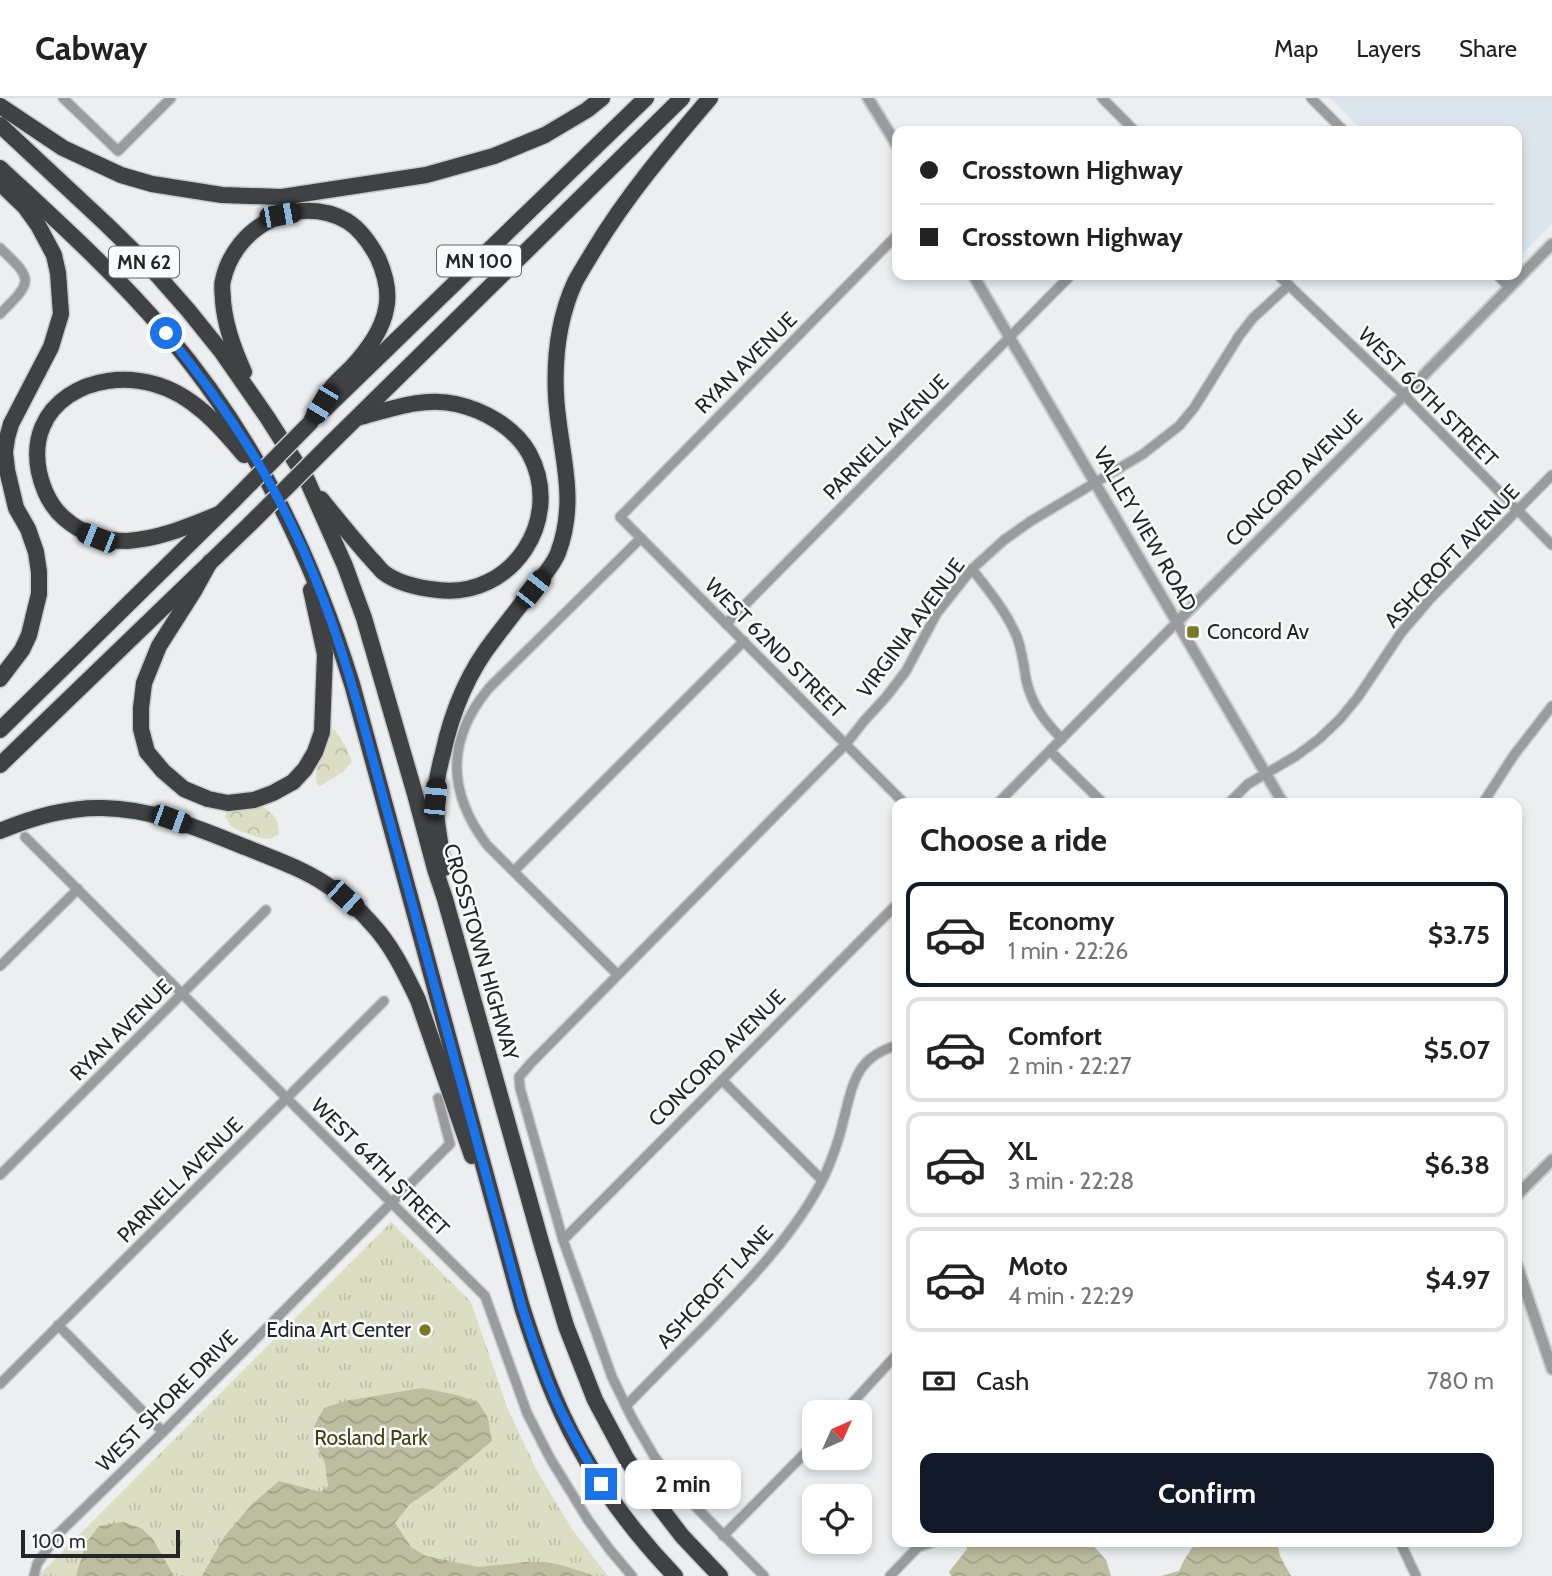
<!DOCTYPE html>
<meta charset="utf-8">
<style>
body{margin:0;font-family:Cabin,sans-serif;background:#f6f6f6;color:#222;height:100vh;display:flex;flex-direction:column;font-size:26px;white-space:nowrap}
*{box-sizing:border-box;margin:0}
p{font-size:23px;color:#767676}
.icon{flex:none;width:38px;height:38px;fill:none;stroke:currentColor;stroke-width:2;stroke-linecap:round;stroke-linejoin:round}
.map{position:relative;flex:1;overflow:hidden}
.side{position:absolute;left:892px;top:700px;width:630px;height:749px;display:flex;flex-direction:column;background:#fff;border-radius:14px;box-shadow:0 4px 10px #0003}
.side>*{flex:none}
.banner{position:absolute;left:892px;top:28px;width:630px;height:154px;border-radius:14px;box-shadow:0 4px 10px #0003;display:grid;align-content:center;height:154px;padding:0 28px;background:#fff}
.needle{width:46px;rotate:45deg}
.controls{position:absolute;left:802px;top:1302px;display:grid;gap:14px}
.controls a{display:grid;place-items:center;width:70px;height:70px;border-radius:14px;background:#fff;box-shadow:0 4px 10px #0003;font-size:35px}
.scale{position:absolute;left:21px;bottom:18px;width:159px;box-sizing:border-box;padding-left:7px;border:4px solid #242526;border-top:0;font-size:19px;line-height:24px;white-space:nowrap;color:#242526;-webkit-text-stroke:5px #f9fbfe;paint-order:stroke}
.end{position:absolute;width:32px;height:32px;margin:-16px;border:9px solid #1a73e8;background:#fff;box-shadow:0 0 0 4px #fff}
.from{border-radius:50%}
.bubble{position:absolute;height:49px;border-radius:14px;background:#fff;box-shadow:0 4px 10px #0003;font-size:23px;font-weight:700;line-height:49px;text-align:center}
.car{position:absolute;width:21px;height:42px;margin:-21px -10px;border-radius:9px;box-shadow:0 0 5px 2px #0007;background:linear-gradient(#222 24%,#8ab4d8 0 40%,#222 0 76%,#8ab4d8 0 86%,#222 0)}
.banner b{display:flex;align-items:center;gap:24px;height:66px;font-size:26px}
.banner b+b{border-top:2px solid #e0e0e0}
.banner i{width:18px;height:18px;background:#222}
ul{padding:0;list-style:none}
li{display:flex;align-items:center;gap:21px;height:105px;margin:0 14px 10px;padding:0 14px;border:4px solid #e0e0e0;border-radius:14px}
li div{flex:1}
li b{display:block;font-size:26px}
li em{font-style:normal;font-weight:700}
li.on{border-color:#111827}
li>.icon{width:63px;height:63px;stroke-width:1.5}
h2{padding:0 28px;font-size:32px;line-height:84px}
.pay{display:flex;align-items:center;gap:18px;height:77px;padding:0 28px;font-size:26px}
.pay p{margin-inline-start:auto}
.primary-button{display:flex;gap:14px;margin-top:auto;padding:14px 28px}
.primary-button a{flex:1;height:80px;border-radius:14px;background:#111827;color:#fff;font-size:28px;font-weight:700;line-height:80px;text-align:center}
header{display:flex;align-items:center;gap:42px;box-sizing:border-box;height:98px;padding:0 35px;background:#fff;border-bottom:2px solid #e0e0e0}
header strong{font-size:33px}
nav{display:flex;gap:38px;margin-inline-start:auto;font-size:24px}
.map>svg:first-child{display:block}
.built{fill:#dce4ec}
.forest{fill:url(#forest-crowns)}
.park{fill:url(#park-tufts)}
.water{fill:url(#water-waves)}
.lines{fill:none;stroke-linecap:round;stroke-linejoin:round}
.minor-casing{stroke:#c8cacc;stroke-width:12}
.tertiary-casing{stroke:#c8cacc;stroke-width:14}
.motorway-casing{stroke:#c8cacc;stroke-width:19}
.minor{stroke:#9a9b9c;stroke-width:9}
.tertiary{stroke:#9a9b9c;stroke-width:10}
.motorway{stroke:#3f4143;stroke-width:16}
.motorway-bridge-casing{stroke:#c8cacc;stroke-width:19;stroke-linecap:butt}
.motorway-bridge{stroke:#3f4143;stroke-width:16}
.route{stroke:#1a73e8;stroke-width:9}
.poi-dot{fill:#777a22;stroke:#f9fbfe;stroke-width:2.5}
.labels{text-anchor:middle;stroke-width:5;stroke-linejoin:round;paint-order:stroke}
.shield{fill:#f9fbfe;stroke:#646567;stroke-width:2}
.shield-label{font-size:19px;font-weight:bold;fill:#242526}
.street-label{font-size:21px;fill:#242526;stroke:#f9fbfe}
.poi-label{font-size:21px;fill:#242526;stroke:#f9fbfe;text-anchor:start}
.park-label{font-size:21px;fill:#42430e;stroke:#f9fbfe}
</style>
<header>
<strong>Cabway</strong>
<nav><a>Map</a><a>Layers</a><a>Share</a></nav>
</header>
<div class="map">
<svg width="1552" height="1478" viewBox="0 0 1552 1478">
<defs>
<pattern id="forest-crowns" width="20" height="18" patternUnits="userSpaceOnUse" patternTransform="scale(1.75)"><rect width="20" height="18" fill="#dcdec4"/><path d="M2 6a3 3 0 1 1 6 0M12 15a3 3 0 1 1 6 0" fill="none" stroke="#bdbea8"/></pattern>
<pattern id="park-tufts" width="24" height="20" patternUnits="userSpaceOnUse" patternTransform="scale(1.75)"><rect width="24" height="20" fill="#dcdec4"/><path d="M3 7l-1-3M5 7V3M7 7l1-3M15 17l-1-3M17 17v-4M19 17l1-3" fill="none" stroke="#bdbea8"/></pattern>
<pattern id="water-waves" width="16" height="10" patternUnits="userSpaceOnUse" patternTransform="scale(1.75)"><rect width="16" height="10" fill="#bcbe9f"/><path d="M0 5q4-4 8 0t8 0" fill="none" stroke="#a1a389"/></pattern>
</defs>
<rect width="100%" height="100%" fill="#eceef0"/>
<!-- built -->
<polygon class="built" points="1330,0 1552,0 1552,126 1517,161 1517,33 1363,33"/>
<!-- forest -->
<g class="forest">
<path d="M332 631 335 632 346 649 352 664 343 674 320 688 317 686C313 667 322 651 329 633Z"/>
<path d="M261 707C273 717 279 719 279 736L270 741 260 740 240 733 231 728 225 719 228 711Z"/>
</g>
<!-- park -->
<polygon class="park" points="391,1124 471,1204 507,1309 537,1373 572,1431 608,1478 38,1478"/>
<!-- water -->
<g class="water">
<polygon points="422,1290 457,1297 478,1304 487,1318 492,1343 434,1390 410,1406 395,1425 411,1449 426,1458 478,1469 526,1464 544,1464 561,1467 590,1476 591,1478 202,1478 224,1439 253,1405 279,1383 321,1394 328,1388 325,1366 316,1345 314,1328 324,1310 345,1303"/>
<polygon points="123,1424 141,1430 152,1440 174,1478 76,1478 86,1445 99,1428"/>
<polygon points="966,1444 1090,1444 1106,1462 1111,1478 951,1478 949,1474 967,1451"/>
<polygon points="1196,1444 1277,1444 1280,1458 1291,1478 1161,1478 1179,1473 1184,1462"/>
</g>
<g class="lines">
<defs>
<g id="minor">
<polyline points="63,0 118,53 171,0"/>
<polyline points="1102,0 1135,33"/>
<polyline points="1311,0 1344,33"/>
<polyline points="898,136 620,419 904,705"/>
<path d="M0 150C34 182 33 183 0 216"/>
<polyline points="1278,177 1404,297 1552,447"/>
<polyline points="1497,177 1509,189"/>
<path d="M972 471C989 493 1006 513 1017 539 1022 553 1024 567 1026 581 1031 606 1045 624 1062 641"/>
<polyline points="726,526 1071,177"/>
<polyline points="1050,653 1103,705"/>
<polyline points="998,705 1177,524"/>
<polyline points="1229,705 1248,686 1296,658 1319,641 1340,621 1358,599 1401,535 1430,501 1552,377"/>
<polyline points="1483,705 1514,657 1552,608"/>
<polyline points="25,739 485,1198 527,1315 550,1360 588,1422 610,1452 632,1478"/>
<polyline points="514,773 744,543"/>
<polyline points="0,868 78,791"/>
<path d="M617 876 487 747C447 694 446 642 489 590L641 440"/>
<polyline points="722,982 822,1082"/>
<polyline points="0,1077 266,812"/>
<polyline points="563,1142 898,805"/>
<polyline points="58,1227 163,1334"/>
<polyline points="0,1286 384,903"/>
<path d="M626 1308C652 1281 678 1255 705 1228 749 1183 795 1136 824 1079 832 1061 839 1042 843 1024 853 986 855 959 898 947"/>
<polyline points="844,1314 898,1255"/>
<polyline points="723,1438 814,1346"/>
<polyline points="1400,1444 1416,1478"/>
<polyline points="34,1478 37,1466 58,1436 163,1334 450,1046 438,1000"/>
<polyline points="764,1478 681,1394 654,1358 632,1320 612,1279 563,1142 520,990 519,979 531,965 846,646 864,623 886,599 906,573 937,515 972,471 1004,442 1031,423 1143,356 1179,328 1194,310 1239,238 1253,220 1289,187"/>
<polyline points="890,1478 918,1449 934,1444"/>
</g>
<g id="tertiary">
<polyline points="868,0 898,49"/>
<polyline points="973,177 1283,705"/>
<polyline points="1177,524 1404,297 1552,146"/>
<polyline points="1517,1097 1552,1062"/>
<polyline points="1517,1167 1552,1271"/>
</g>
<g id="motorway">
<polyline points="0,8 63,50 121,77 152,86 222,97 282,99 426,77 494,58 545,37 587,12 602,0"/>
<polyline points="0,27 106,126 151,170 188,212 221,253 267,319 307,382 345,468 364,520 415,696 435,771 445,801 541,1144 566,1228 595,1302 626,1360 649,1395 682,1438 720,1478"/>
<path d="M0 70C57 123 115 175 166 235 255 340 311 455 352 586L522 1209C532 1240 542 1270 555 1300 583 1366 626 1427 675 1478"/>
<polyline points="0,85 25,109 38,127 54,157 58,175 61,216 51,249 11,326 7,340 5,354 7,372 16,410 28,431 36,454 39,474 39,496 29,537 22,552 0,581"/>
<path d="M244 274C233 250 225 228 223 203 223 196 221 188 223 182 235 128 297 95 347 123 360 131 371 147 378 160 385 176 390 194 386 211 382 233 366 254 351 270 345 276 338 282 332 289 324 300 317 313 310 325"/>
<polyline points="325,311 646,0"/>
<polyline points="332,344 682,0"/>
<path d="M321 401C338 422 354 442 372 462 376 466 379 470 383 474 398 486 419 490 438 492 512 501 565 421 529 355 514 329 484 312 456 306 423 298 388 312 357 320"/>
<path d="M219 416C189 428 160 441 127 443 103 443 82 436 64 420 50 408 43 392 39 374 25 305 93 269 154 286 192 296 220 328 244 357"/>
<polyline points="210,464 194,493 159,548 144,585 141,610 141,631 147,654 163,673 184,691 208,701 228,705 254,702 273,695 293,684 305,671 315,654 322,634 325,556 311,492"/>
<polyline points="0,632 235,401"/>
<polyline points="0,667 251,425"/>
<path d="M0 733C33 719 67 709 103 710 156 711 202 732 250 751 277 762 303 771 327 787 343 797 359 811 371 825 392 847 405 875 418 902L472 1058"/>
<path d="M444 770C441 747 436 725 435 702 435 686 439 670 443 655 452 613 468 574 495 540 508 523 521 506 534 490 542 479 553 468 558 455 579 399 559 353 556 298 554 259 559 219 575 184 581 173 588 162 594 152 627 97 669 48 710 0"/>
</g>
</defs>
<!-- minor casing -->
<use href="#minor" class="minor-casing"/>
<!-- tertiary casing -->
<use href="#tertiary" class="tertiary-casing"/>
<!-- motorway casing -->
<use href="#motorway" class="motorway-casing"/>
<!-- minor -->
<use href="#minor" class="minor"/>
<!-- tertiary -->
<use href="#tertiary" class="tertiary"/>
<!-- motorway -->
<use href="#motorway" class="motorway"/>
<defs>
<g id="motorway-bridge">
<polyline points="235,401 310,325"/>
<polyline points="251,425 332,344"/>
</g>
</defs>
<!-- motorway-bridge casing -->
<use href="#motorway-bridge" class="motorway-bridge-casing"/>
<!-- motorway-bridge -->
<use href="#motorway-bridge" class="motorway-bridge"/>
</g>
<g class="lines">
<!-- route -->
<path class="route" d="M166 235C214 294 258 357 291 426 324 493 346 564 366 636L522 1209C532 1240 542 1270 555 1300 568 1330 585 1358 601 1386"/>
</g>
<!-- markers -->
<g class="poi-dot">
<rect x="1186" y="527" width="14" height="14" rx="3.5"/>
<circle cx="425" cy="1232" r="7"/>
</g>
<g class="labels">
<!-- shield labels -->
<g class="shield">
<rect x="437" y="147.5" width="84" height="31" rx="5"/>
<rect x="109" y="148.5" width="70" height="31" rx="5"/>
</g>
<g class="shield-label">
<text x="479" y="170">MN 100</text>
<text x="144" y="171">MN 62</text>
</g>
<!-- street labels -->
<g class="street-label">
<text transform="translate(746 265) rotate(-45)" y="7">RYAN AVENUE</text>
<text transform="translate(1428 299) rotate(45)" y="7">WEST 60TH STREET</text>
<text transform="translate(886 339) rotate(-45)" y="7">PARNELL AVENUE</text>
<text transform="translate(1294 380) rotate(-45)" y="7">CONCORD AVENUE</text>
<text transform="translate(1145 431) rotate(60)" y="7">VALLEY VIEW ROAD</text>
<text transform="translate(1452 458) rotate(-47)" y="7">ASHCROFT AVENUE</text>
<text transform="translate(911 530) rotate(-54)" y="7">VIRGINIA AVENUE</text>
<text transform="translate(775 550) rotate(45)" y="7">WEST 62ND STREET</text>
<text transform="translate(481 854) rotate(74)" y="7">CROSSTOWN HIGHWAY</text>
<text transform="translate(121 932) rotate(-45)" y="7">RYAN AVENUE</text>
<text transform="translate(717 960) rotate(-45)" y="7">CONCORD AVENUE</text>
<text transform="translate(380 1069) rotate(45)" y="7">WEST 64TH STREET</text>
<text transform="translate(180 1082) rotate(-45)" y="7">PARNELL AVENUE</text>
<text transform="translate(715 1189) rotate(-47)" y="7">ASHCROFT LANE</text>
<text transform="translate(167 1303) rotate(-45)" y="7">WEST SHORE DRIVE</text>
</g>
<!-- poi labels -->
<g class="poi-label">
<text x="1207" y="541">Concord Av</text>
<text x="411" y="1239" text-anchor="end">Edina Art Center</text>
</g>
<!-- park labels -->
<g class="park-label">
<text x="371" y="1347">Rosland Park</text>
</g>
</g>
</svg>
<div class="controls">
<a><svg class="needle" viewBox="-14 -14 28 28"><path d="M0-13l5 13h-10z" fill="#e53935"/><path d="M0 13l5-13h-10z" fill="#767676"/></svg></a>
<a><svg class="icon" aria-label="locate" viewBox="0 0 24 24"><circle cx="12" cy="12" r="6"/><path d="M12 2v4M12 18v4M2 12h4M18 12h4"/></svg></a>
</div>
<div class="scale">100 m</div>
<i class="end from" style="left:166px;top:235px"></i>
<i class="end" style="left:601px;top:1386px"></i>
<div class="bubble" style="left:625px;top:1362px;width:116px">2 min</div>
<i class="car" style="left:280px;top:117px;rotate:80deg"></i>
<i class="car" style="left:322px;top:306px;rotate:211deg"></i>
<i class="car" style="left:97px;top:440px;rotate:292deg"></i>
<i class="car" style="left:533px;top:491px;rotate:38deg"></i>
<i class="car" style="left:435px;top:701px;rotate:5deg"></i>
<i class="car" style="left:171px;top:721px;rotate:110deg"></i>
<i class="car" style="left:345px;top:800px;rotate:132deg"></i>
<div class="banner">
<b><i class="from"></i>Crosstown Highway</b>
<b><i></i>Crosstown Highway</b>
</div>
<section class="side">
<h2>Choose a ride</h2>
<ul>
<li class="on"><svg class="icon" aria-label="car" viewBox="0 0 24 24"><path d="M5 17H2v-5l4-1 3-4h7l3 4 3 1v5h-3M9 17h6M6 11h13"/><circle cx="7" cy="17" r="2"/><circle cx="17" cy="17" r="2"/></svg><div><b>Economy</b><p>1 min · 22:26</p></div><em>$3.75</em></li>
<li><svg class="icon" aria-label="car" viewBox="0 0 24 24"><path d="M5 17H2v-5l4-1 3-4h7l3 4 3 1v5h-3M9 17h6M6 11h13"/><circle cx="7" cy="17" r="2"/><circle cx="17" cy="17" r="2"/></svg><div><b>Comfort</b><p>2 min · 22:27</p></div><em>$5.07</em></li>
<li><svg class="icon" aria-label="car" viewBox="0 0 24 24"><path d="M5 17H2v-5l4-1 3-4h7l3 4 3 1v5h-3M9 17h6M6 11h13"/><circle cx="7" cy="17" r="2"/><circle cx="17" cy="17" r="2"/></svg><div><b>XL</b><p>3 min · 22:28</p></div><em>$6.38</em></li>
<li><svg class="icon" aria-label="car" viewBox="0 0 24 24"><path d="M5 17H2v-5l4-1 3-4h7l3 4 3 1v5h-3M9 17h6M6 11h13"/><circle cx="7" cy="17" r="2"/><circle cx="17" cy="17" r="2"/></svg><div><b>Moto</b><p>4 min · 22:29</p></div><em>$4.97</em></li>
</ul>
<div class="pay"><svg class="icon" aria-label="cash" viewBox="0 0 24 24"><path d="M3 7h18v10H3z"/><circle cx="12" cy="12" r="2"/></svg>Cash<p>780 m</p></div>
<div class="primary-button"><a>Confirm</a></div>
</section>
</div>
